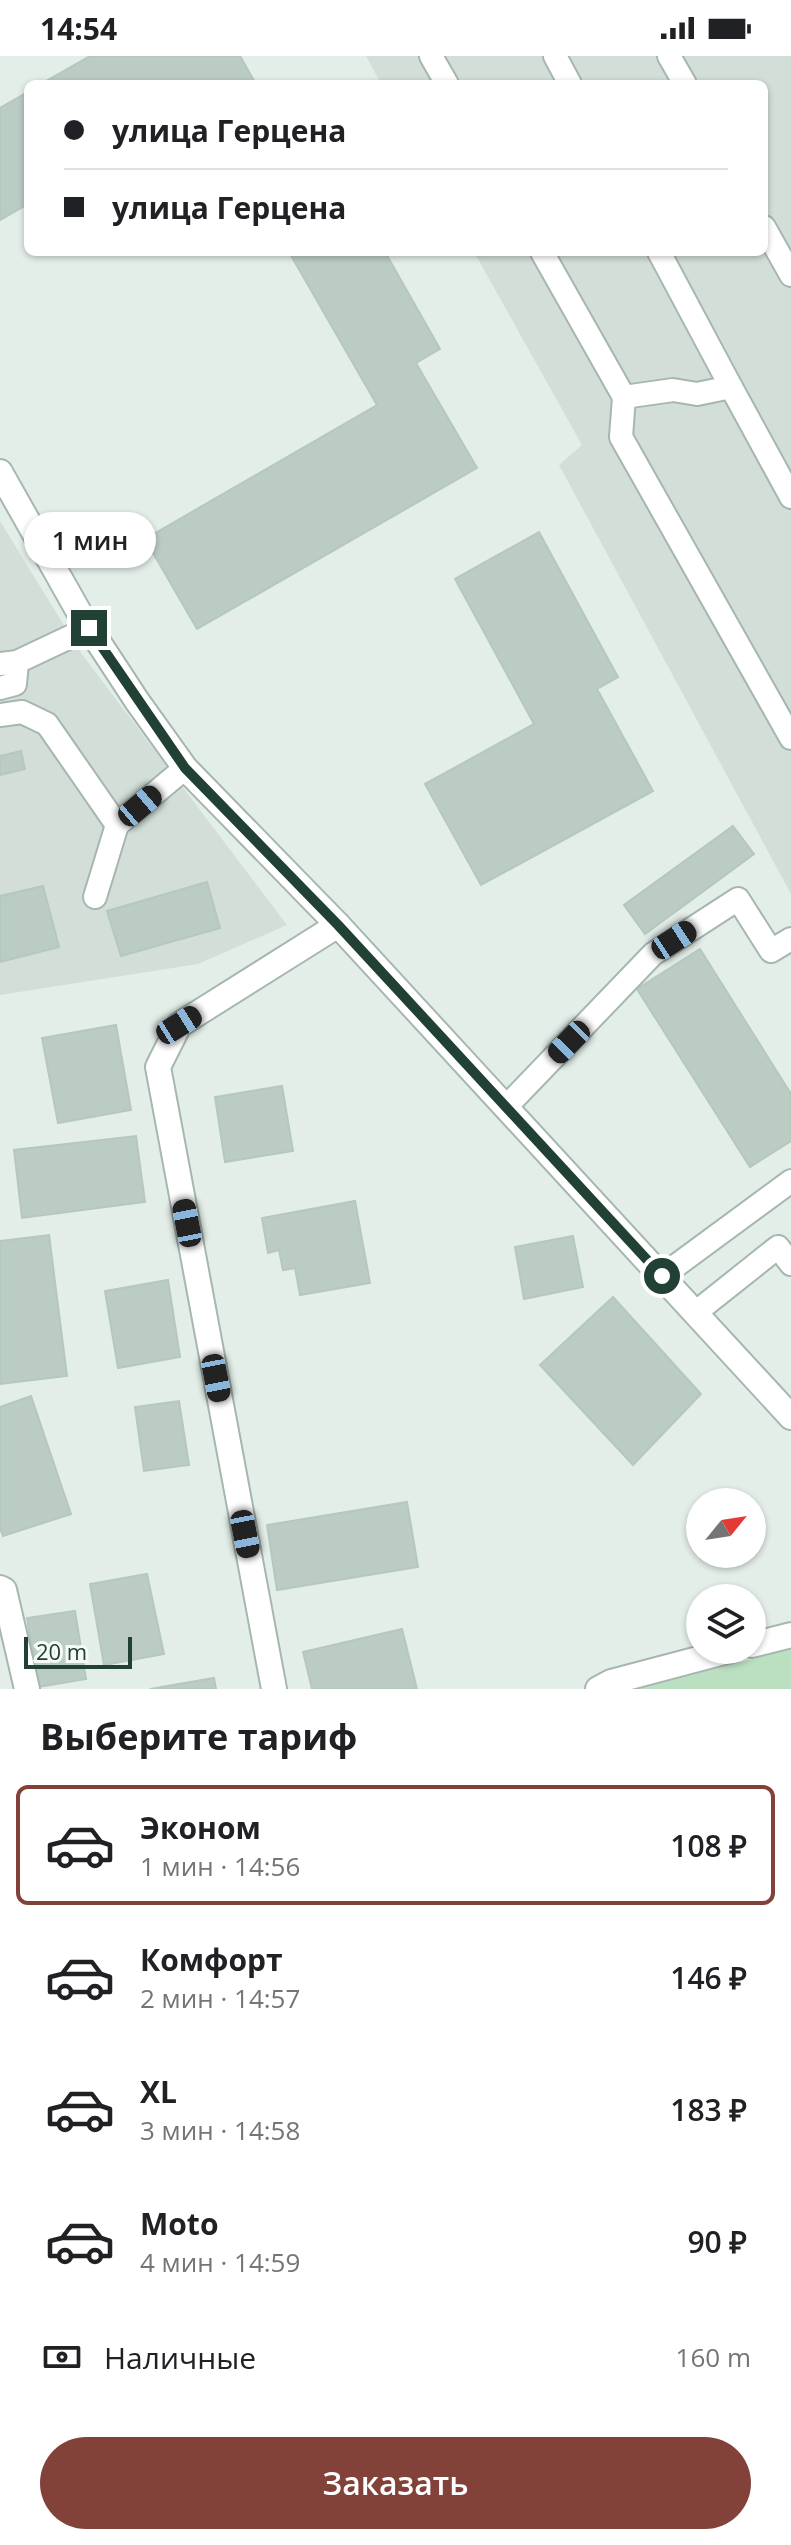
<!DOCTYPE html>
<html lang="ru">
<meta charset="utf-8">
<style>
body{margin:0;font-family:"Open Sans",sans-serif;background:#f2f2f2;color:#202124;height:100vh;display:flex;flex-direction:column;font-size:30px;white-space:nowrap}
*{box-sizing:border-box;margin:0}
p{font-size:26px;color:#757577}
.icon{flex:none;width:44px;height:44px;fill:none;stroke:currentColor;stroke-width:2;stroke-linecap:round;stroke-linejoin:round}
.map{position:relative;height:1633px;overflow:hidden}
.side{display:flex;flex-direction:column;background:#fff;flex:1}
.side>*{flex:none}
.hud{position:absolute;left:24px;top:24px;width:744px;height:176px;border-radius:12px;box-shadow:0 2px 6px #0004;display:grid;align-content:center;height:176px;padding:0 40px;background:#fff}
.needle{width:52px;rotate:60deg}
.controls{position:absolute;left:686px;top:1432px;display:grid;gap:16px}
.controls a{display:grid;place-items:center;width:80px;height:80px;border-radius:50%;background:#fff;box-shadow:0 2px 6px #0004;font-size:40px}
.scale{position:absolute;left:24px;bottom:20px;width:108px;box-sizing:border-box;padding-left:8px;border:4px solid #224135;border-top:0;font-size:22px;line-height:28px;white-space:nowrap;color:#224135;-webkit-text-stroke:6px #f5faf7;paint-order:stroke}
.end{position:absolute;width:36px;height:36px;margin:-18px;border:10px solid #224135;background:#fff;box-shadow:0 0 0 4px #fff}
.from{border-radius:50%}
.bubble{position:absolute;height:56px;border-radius:28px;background:#fff;box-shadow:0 2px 6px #0004;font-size:26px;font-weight:600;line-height:56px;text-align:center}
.car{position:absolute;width:24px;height:48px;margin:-24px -12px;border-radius:10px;box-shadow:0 0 6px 2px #0007;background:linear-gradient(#222 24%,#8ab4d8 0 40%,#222 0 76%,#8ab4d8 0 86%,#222 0)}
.hud b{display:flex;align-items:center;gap:28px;height:76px;font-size:30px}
.hud b+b{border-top:2px solid #e0e0e0}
.hud i{width:20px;height:20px;background:#202124}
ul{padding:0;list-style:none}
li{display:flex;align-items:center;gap:24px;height:120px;margin:0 16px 12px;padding:0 24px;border:4px solid transparent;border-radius:12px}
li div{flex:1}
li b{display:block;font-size:30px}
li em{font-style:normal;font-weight:600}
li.on{border-color:#82423a}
li>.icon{width:72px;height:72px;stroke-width:1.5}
h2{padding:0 40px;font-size:36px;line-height:96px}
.pay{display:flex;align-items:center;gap:20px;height:88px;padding:0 40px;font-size:30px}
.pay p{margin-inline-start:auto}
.primary-button{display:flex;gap:16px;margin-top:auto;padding:16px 40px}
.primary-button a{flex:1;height:92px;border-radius:48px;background:#82423a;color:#fff;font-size:32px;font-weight:600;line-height:92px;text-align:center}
.status{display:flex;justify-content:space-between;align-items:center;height:56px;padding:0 40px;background:#fff;direction:ltr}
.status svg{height:22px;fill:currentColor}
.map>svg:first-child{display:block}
.built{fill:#d2ded7}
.green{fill:#bbe0c1}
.building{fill:#bbccc4;stroke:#b5c8be;stroke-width:2}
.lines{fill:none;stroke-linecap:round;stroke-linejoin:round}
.lane-casing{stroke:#a6b7af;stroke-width:26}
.street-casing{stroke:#a6b7af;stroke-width:28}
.lane{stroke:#fff;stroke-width:22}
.street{stroke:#fff;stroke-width:24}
.route{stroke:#224135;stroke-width:10}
</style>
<div class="status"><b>14:54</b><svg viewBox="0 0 49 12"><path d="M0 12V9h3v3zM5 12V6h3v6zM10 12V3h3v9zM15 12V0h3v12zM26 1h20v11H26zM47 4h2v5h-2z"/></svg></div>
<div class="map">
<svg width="791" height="1633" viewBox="0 0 791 1633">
<rect width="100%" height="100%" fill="#e4eee8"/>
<!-- built -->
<g class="built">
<polygon points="366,0 791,0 791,838 559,409 582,389 474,196 764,196 764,28 381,28"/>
<polygon points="0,465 81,597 287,869 198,908 0,939"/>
</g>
<!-- green -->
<polygon class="green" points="791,1593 791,1633 639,1633"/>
<!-- building -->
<g class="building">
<polygon points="90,0 240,0 256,28 41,28"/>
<polygon points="28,36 28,148 0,164 0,52"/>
<polygon points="289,196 385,196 440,293 416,307 477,412 197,573 145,483 377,349"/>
<polygon points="539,476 618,621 597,633 653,735 481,829 425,728 534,668 455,523"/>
<polygon points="21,695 25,713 0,719 0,700"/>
<polygon points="733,770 754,798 645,878 624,849"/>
<polygon points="207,826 220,872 121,900 107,855"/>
<polygon points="43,830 59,891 0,906 0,840"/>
<polygon points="700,893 791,1038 791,1085 750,1111 637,933"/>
<polygon points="116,969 131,1054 58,1067 42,982"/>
<polygon points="282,1030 293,1095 225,1106 215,1041"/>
<polygon points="136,1080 145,1146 22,1162 14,1094"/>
<polygon points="355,1145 370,1227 300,1239 295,1212 283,1214 279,1194 268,1197 262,1162"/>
<polygon points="49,1179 67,1320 0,1328 0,1185"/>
<polygon points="573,1180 583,1231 524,1243 515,1191"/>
<polygon points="168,1224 180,1301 118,1312 105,1235"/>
<polygon points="613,1241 701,1338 633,1409 540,1309"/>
<polygon points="31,1340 71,1458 3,1480 0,1472 0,1351"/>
<polygon points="179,1345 189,1409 144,1415 135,1351"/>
<polygon points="407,1446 418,1511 277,1534 267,1469"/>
<polygon points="147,1518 164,1598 104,1609 90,1528"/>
<polygon points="75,1555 86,1623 38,1631 27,1562"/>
<polygon points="402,1573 417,1633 312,1633 303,1596"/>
<polygon points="214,1622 216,1633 150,1633"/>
</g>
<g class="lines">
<defs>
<g id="lane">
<polyline points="431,0 447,28"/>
<polyline points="555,0 570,28"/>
<polyline points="669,0 685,28"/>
<polyline points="764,171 791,219"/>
<polyline points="542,196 624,341 621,381 791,682"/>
<polyline points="659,196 731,331"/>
<polyline points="624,341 673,334 697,338 731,331 791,441"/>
<polyline points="0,608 17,606 89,572"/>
<polyline points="0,632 15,628 17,606"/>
<polyline points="0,659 22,656 47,668 117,769"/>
<polyline points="95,841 117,769 185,712"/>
<polyline points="506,1051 653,898 738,843 771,895 791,883"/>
<polyline points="662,1220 791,1125"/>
<polyline points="695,1257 778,1191 791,1208"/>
</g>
<g id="street">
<polyline points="0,416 80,558 137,645 185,712 338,869 791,1361"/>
<polyline points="0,1532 4,1534 27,1633"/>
<polyline points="752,1589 791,1579"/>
<polyline points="274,1633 158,1011 179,969 338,869"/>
<polyline points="598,1633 611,1626 732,1594"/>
</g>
</defs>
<!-- lane casing -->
<use href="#lane" class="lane-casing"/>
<!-- street casing -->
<use href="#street" class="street-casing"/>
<!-- lane -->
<use href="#lane" class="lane"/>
<!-- street -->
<use href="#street" class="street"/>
</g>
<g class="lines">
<!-- route -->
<polyline class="route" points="89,572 185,712 338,869 662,1220"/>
</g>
</svg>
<div class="controls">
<a><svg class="needle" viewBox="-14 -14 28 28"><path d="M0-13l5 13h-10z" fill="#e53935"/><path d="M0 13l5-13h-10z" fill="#757577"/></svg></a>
<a><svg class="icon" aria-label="layers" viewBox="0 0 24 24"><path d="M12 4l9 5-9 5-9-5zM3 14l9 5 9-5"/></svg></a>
</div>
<div class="scale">20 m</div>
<i class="end from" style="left:662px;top:1220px"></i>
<i class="end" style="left:89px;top:572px"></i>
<div class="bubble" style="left:24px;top:456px;width:132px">1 мин</div>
<i class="car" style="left:140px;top:750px;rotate:50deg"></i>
<i class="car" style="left:674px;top:884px;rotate:57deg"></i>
<i class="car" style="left:179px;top:969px;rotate:58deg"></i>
<i class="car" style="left:569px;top:986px;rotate:224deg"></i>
<i class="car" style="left:187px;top:1167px;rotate:349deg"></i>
<i class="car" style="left:216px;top:1322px;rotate:169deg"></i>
<i class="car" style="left:245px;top:1478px;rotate:169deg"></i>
<div class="hud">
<b><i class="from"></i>улица Герцена</b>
<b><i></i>улица Герцена</b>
</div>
</div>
<section class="side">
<h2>Выберите тариф</h2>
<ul>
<li class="on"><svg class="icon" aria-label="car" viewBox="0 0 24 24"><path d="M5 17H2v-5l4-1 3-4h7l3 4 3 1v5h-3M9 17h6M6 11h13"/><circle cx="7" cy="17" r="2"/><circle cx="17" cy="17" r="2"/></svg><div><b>Эконом</b><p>1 мин · 14:56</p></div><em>108 ₽</em></li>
<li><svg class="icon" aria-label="car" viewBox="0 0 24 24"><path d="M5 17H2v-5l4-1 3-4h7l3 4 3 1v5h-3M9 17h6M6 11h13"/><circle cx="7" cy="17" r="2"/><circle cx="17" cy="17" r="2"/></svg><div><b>Комфорт</b><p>2 мин · 14:57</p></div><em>146 ₽</em></li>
<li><svg class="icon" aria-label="car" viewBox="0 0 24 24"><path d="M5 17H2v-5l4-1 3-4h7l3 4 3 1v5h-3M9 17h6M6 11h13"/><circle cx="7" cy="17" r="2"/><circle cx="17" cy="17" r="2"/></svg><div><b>XL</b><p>3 мин · 14:58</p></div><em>183 ₽</em></li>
<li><svg class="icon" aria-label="car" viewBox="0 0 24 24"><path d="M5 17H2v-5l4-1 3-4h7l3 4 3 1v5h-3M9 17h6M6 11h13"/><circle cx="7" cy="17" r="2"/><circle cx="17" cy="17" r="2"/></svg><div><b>Moto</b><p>4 мин · 14:59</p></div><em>90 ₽</em></li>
</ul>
<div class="pay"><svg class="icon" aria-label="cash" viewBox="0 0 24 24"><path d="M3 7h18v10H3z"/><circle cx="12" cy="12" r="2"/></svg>Наличные<p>160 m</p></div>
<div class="primary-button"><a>Заказать</a></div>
</section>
